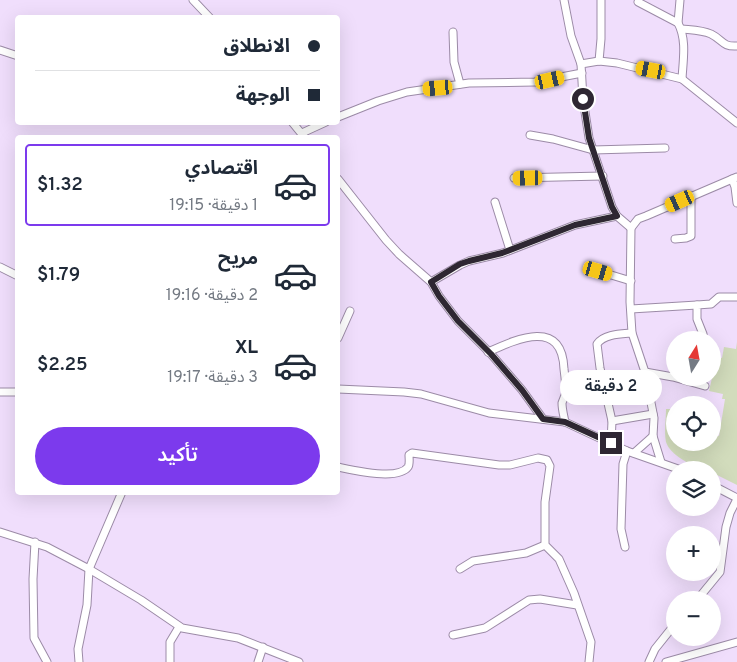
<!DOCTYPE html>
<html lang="ar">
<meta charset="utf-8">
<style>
body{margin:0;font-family:Overpass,"Noto Sans Arabic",sans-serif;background:#f6f6f7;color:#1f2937;direction:rtl;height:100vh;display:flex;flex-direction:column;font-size:19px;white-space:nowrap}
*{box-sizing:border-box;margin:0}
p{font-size:16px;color:#747a83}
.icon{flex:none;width:28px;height:28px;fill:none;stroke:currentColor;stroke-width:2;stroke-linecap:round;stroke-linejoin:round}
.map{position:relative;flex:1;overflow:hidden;direction:ltr}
.details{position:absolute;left:15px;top:135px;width:325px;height:360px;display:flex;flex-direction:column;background:#fff;border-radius:5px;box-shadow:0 5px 20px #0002;direction:rtl}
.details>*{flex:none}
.hud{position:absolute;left:15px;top:15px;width:325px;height:110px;border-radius:5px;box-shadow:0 5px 20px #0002;direction:rtl;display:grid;align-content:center;height:110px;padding:0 20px;background:#fff}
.needle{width:32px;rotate:11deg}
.controls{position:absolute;left:666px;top:331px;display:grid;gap:10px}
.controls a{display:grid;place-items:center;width:55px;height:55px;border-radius:50%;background:#fff;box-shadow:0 5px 20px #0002;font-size:25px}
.end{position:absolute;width:22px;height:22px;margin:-11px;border:6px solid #2e2732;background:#fff;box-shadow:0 0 0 2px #fff}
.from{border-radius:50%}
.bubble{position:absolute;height:35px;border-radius:18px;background:#fff;box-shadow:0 5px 20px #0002;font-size:16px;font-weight:600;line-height:35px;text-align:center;direction:rtl}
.car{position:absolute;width:15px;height:30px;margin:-15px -8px;border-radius:6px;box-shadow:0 0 4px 1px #0007;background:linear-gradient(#f5c518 24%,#345 0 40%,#f5c518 0 76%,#345 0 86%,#f5c518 0)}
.hud b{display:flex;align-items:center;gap:18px;height:48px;font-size:19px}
.hud b+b{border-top:1px solid #e0e1e3}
.hud i{width:12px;height:12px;background:#1f2937}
ul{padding:9px 0 0;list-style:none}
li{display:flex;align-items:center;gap:15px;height:82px;margin:0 10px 8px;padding:0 10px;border:2px solid transparent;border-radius:5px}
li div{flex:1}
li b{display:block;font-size:19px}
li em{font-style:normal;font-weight:600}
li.active{border-color:#7c3aed}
li>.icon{width:45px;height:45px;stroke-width:1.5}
.action{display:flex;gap:10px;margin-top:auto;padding:10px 20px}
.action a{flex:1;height:58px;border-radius:30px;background:#7c3aed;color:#fff;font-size:20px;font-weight:600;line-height:58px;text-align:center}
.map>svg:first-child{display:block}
.green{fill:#d2dcbc}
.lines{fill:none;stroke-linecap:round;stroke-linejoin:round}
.street-casing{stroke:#9c8ba7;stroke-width:9}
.street{stroke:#fff;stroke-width:7}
.route{stroke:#2e2732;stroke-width:6}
</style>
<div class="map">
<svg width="737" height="662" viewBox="0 0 737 662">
<rect width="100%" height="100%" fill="#f0defc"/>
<!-- green -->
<path class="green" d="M737 342V485L713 473 712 470C698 470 670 456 666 442 664 432 666 419 666 409H675V442H712L713 434 719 436 725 399H722L723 394 709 391 712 378 713 356 722 358 724 347 736 349Z"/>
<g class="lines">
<defs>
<g id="street">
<polyline points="193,0 210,18"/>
<polyline points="564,0 571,36 581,64"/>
<path d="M638 2 678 23C687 40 683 60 682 79"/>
<polyline points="678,23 680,0"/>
<path d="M682 29C692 30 702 30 711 34 723 40 722 47 737 46"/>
<polyline points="453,32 454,62 460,84"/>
<polyline points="0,50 18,56"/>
<polyline points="599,61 601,39 601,0"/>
<polyline points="338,117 378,101 407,92 469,83 535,82 582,73"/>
<polyline points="292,122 305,138"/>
<polyline points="302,133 326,122"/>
<polyline points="530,135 553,139 593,150 665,148"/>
<polyline points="514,178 603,176"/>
<polyline points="338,179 386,240 399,254 431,282 439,296 458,321 491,354 522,390 543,419"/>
<polyline points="732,179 735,187 737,203"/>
<polyline points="495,202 510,250"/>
<polyline points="631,228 617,216 612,207 589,138 583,99 581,64 599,61 617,63 682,79 737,123"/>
<polyline points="675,239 686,238 691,236 691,196"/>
<polyline points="0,267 18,276"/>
<polyline points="587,270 598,271 631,281"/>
<polyline points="431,282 460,265 469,261 503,253 575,225 617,216"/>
<polyline points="631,309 697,305"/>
<polyline points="338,338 350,311"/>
<polyline points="704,340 703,334 697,319 697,305 711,304 719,297 737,297"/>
<path d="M488 352C517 339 562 318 564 369 565 377 566 385 566 392 565 396 563 400 562 403 562 410 564 416 565 422"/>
<polyline points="645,372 673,377 705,386"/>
<polyline points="338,389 404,392 421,394 489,413 565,422 627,451 681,470"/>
<polyline points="0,392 18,392"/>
<polyline points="612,421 653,414"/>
<path d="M611 443 612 421 600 368 597 344C604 334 621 334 632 333"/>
<polyline points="634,453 653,436"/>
<polyline points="661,462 653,436 654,418 645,372 632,333 630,302 631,228 638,219 646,216 737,177"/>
<path d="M338 467C352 470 398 481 408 467 410 464 409 459 409 455L412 453 499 465H510L538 458 547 460 550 466 545 502V545L559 559 574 593 591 642 589 662"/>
<polyline points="712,485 737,498"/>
<polyline points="0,532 47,547 89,569 141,600 182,628 238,638 299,662"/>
<polyline points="35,542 33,579 34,638 47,662"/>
<polyline points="625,547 621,529 623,464 627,451"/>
<polyline points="460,569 473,561 526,553 545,545"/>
<polyline points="697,600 720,572 726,527 730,513 737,499"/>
<polyline points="453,635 485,628 529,600 540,599 577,605"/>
<polyline points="79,662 78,649 87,605 89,569 122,492"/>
<polyline points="170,662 170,642 179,627"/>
<polyline points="258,662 263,647"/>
<polyline points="649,662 655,649 675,624"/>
<polyline points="666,662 737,642"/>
</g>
</defs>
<!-- street casing -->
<use href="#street" class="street-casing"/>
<!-- street -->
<use href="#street" class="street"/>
</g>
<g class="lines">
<!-- route -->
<polyline class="route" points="583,99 589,138 612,207 617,216 575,225 502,253 469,261 460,264 431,282 439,296 458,321 491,354 522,390 543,419 565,422 611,443"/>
</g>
</svg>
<div class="controls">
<a><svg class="needle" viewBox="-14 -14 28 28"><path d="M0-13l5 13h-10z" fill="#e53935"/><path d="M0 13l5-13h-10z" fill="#747a83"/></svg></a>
<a><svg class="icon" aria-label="locate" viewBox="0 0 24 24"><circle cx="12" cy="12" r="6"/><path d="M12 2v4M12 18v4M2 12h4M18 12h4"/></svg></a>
<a><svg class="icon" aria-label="layers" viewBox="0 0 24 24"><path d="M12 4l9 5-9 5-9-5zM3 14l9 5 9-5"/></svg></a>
<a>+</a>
<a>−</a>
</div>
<i class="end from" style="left:583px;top:99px"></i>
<i class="end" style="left:611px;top:443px"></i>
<div class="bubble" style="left:560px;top:370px;width:102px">2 دقيقة</div>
<i class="car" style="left:651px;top:70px;rotate:281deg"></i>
<i class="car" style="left:550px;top:80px;rotate:77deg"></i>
<i class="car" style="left:438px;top:88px;rotate:265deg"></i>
<i class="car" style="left:528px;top:178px;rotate:269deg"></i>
<i class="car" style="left:680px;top:201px;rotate:246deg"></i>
<i class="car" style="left:598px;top:271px;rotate:106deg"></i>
<div class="hud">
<b><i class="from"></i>الانطلاق</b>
<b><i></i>الوجهة</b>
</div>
<section class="details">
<ul>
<li class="active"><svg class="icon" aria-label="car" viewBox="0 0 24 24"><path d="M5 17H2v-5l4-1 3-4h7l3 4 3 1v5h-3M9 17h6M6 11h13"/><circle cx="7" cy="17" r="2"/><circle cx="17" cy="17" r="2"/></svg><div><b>اقتصادي</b><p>1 دقيقة · 19:15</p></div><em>$1.32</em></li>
<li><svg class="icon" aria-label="car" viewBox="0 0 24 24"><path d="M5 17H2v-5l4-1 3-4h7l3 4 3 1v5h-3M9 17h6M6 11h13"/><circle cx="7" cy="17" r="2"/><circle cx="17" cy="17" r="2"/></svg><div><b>مريح</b><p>2 دقيقة · 19:16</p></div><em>$1.79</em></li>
<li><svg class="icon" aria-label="car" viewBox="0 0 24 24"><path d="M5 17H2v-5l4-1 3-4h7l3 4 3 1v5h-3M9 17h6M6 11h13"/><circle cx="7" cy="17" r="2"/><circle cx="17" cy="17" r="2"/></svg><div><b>XL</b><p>3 دقيقة · 19:17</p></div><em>$2.25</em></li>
</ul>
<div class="action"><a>تأكيد</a></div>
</section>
</div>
